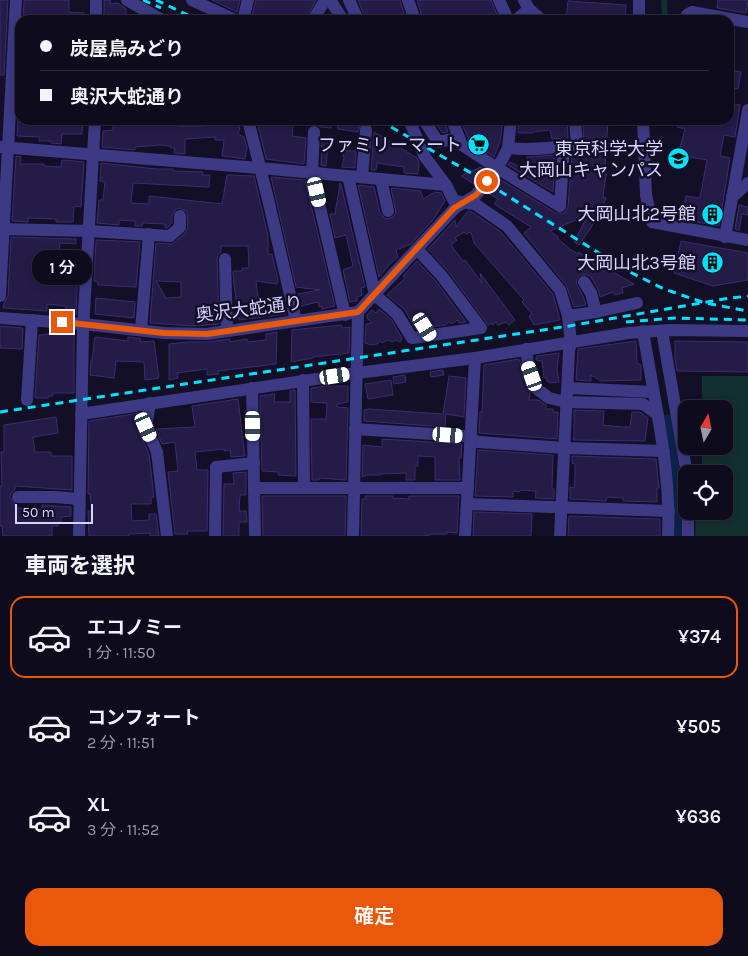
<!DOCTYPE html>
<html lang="ja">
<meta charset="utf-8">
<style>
body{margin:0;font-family:Karla,"Noto Sans JP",sans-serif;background:#1c1929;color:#f1f3f6;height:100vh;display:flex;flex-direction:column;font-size:19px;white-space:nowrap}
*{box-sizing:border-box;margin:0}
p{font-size:16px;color:#9b9ba3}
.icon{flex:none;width:28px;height:28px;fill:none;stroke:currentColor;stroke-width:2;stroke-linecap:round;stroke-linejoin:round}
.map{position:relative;height:536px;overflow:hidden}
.details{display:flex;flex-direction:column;background:#0e0b1c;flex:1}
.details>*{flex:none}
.hud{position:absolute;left:15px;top:15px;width:719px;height:110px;border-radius:15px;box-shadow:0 2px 8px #0003,0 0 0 1px #2e2b3b;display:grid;align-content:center;height:110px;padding:0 25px;background:#0e0b1c}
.needle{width:32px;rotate:9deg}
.controls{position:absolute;left:678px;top:400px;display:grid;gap:10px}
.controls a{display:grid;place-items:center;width:55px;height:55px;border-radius:10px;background:#0e0b1c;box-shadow:0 2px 8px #0003,0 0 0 1px #2e2b3b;font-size:25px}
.scale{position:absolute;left:15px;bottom:12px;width:78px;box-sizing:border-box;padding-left:5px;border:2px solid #d9d4ff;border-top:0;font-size:14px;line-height:18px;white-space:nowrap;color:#d9d4ff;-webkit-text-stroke:4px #130f26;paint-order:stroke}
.end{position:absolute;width:22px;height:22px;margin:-11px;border:6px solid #ea580c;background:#fff;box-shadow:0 0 0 2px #fff}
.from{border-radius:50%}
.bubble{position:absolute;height:35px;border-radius:15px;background:#0e0b1c;box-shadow:0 2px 8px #0003,0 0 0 1px #2e2b3b;font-size:16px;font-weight:600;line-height:35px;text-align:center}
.car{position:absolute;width:15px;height:30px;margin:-15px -8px;border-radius:6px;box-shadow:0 0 4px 1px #0007;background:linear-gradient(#fff 24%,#345 0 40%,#fff 0 76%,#345 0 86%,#fff 0)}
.hud b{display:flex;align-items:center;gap:18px;height:48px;font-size:19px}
.hud b+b{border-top:1px solid #2e2b3b}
.hud i{width:12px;height:12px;background:#f1f3f6}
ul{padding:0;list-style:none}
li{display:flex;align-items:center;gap:15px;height:82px;margin:0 10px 8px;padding:0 15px;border:2px solid transparent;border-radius:15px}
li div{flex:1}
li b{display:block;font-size:19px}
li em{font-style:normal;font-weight:600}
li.current{border-color:#ea580c}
li>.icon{width:45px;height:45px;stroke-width:1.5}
h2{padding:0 25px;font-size:22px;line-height:60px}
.cta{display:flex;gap:10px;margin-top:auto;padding:10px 25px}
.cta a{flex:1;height:58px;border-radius:15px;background:#ea580c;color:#fff;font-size:20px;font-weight:600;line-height:58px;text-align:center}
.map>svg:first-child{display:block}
.green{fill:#12302f}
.water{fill:#0c2248}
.building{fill:#241b47;stroke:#3b2d73;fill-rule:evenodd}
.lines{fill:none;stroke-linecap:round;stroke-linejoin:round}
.minor{stroke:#3d3a85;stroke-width:12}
.rail{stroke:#00e5ff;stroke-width:3;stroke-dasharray:8 6;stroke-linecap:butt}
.route{stroke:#ea580c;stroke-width:6}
.labels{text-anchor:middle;stroke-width:5;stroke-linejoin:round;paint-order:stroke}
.poi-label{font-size:18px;fill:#d9d4ff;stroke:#130f26;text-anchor:end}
.street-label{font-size:18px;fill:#d9d4ff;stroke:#130f26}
</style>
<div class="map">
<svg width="748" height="536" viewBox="0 0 748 536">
<rect width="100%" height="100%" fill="#130f26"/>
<!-- green -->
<g class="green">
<polygon points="661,0 667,0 668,20 662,20"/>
<polygon points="702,376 748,376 748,536 695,536 696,511 724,511 724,474 702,474 702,446 724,446 724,409 702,409"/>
</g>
<!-- water -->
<path class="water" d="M672 414C678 455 684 495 682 536H671L661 415Z"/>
<!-- building -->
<g class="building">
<polygon points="0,0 8,0 4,75 0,75"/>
<polygon points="24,0 69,0 69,12 84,13 84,20 23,20"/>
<polygon points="104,0 110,0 110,4 118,3 126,9 126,20 104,20"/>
<polygon points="212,0 240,0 237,12"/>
<polygon points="256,0 316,0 305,20 251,20"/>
<polygon points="358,0 400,0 406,20 366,20"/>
<polygon points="417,0 491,0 498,17 490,20 423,20"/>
<polygon points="718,0 748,0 746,13 717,8"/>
<polygon points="568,1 626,5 625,20 566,20"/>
<polygon points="729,70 741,72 738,89 729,87"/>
<polygon points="729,103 740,105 735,137 724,135 720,156 730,158 719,226 681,219 686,196 700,198 707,160 678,155 685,129 677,127 678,120 729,120"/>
<polygon points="18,120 83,120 82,134 62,134 61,144 51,143 51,141 39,141 40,137 17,136"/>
<polygon points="113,120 179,120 179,126 202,126 202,120 234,120 240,128 238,134 244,137 247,147 245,159 222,156 224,140 215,140 215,137 185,139 185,154 174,153 175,148 171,148 171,146 160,145 135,147 135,150 102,147 103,131 113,130"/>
<polygon points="257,120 272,120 272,122 293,125 292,136 306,138 304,164 266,159"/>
<polygon points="306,120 332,120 331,128 320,127 315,124 306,125"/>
<polygon points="336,120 356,121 361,124 358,132 338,129"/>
<polygon points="434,120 444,120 448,132 442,133"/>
<polygon points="473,120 503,120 500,142 494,157 469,140 462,124"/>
<polygon points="519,120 567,120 568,138 552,139 550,130 533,132 532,133 518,133"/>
<polygon points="583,120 608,120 605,168 607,168 603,197 606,198 600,214 596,213 592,226 579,245 574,242 588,215 550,231 558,237 557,238 571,250 578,254 579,252 602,271 608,269 634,284 622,288 623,293 615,295 613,292 600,297 598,289 591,277 587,275 580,275 577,279 576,283 583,296 586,305 574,307 566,285 524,233 531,227 494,204 498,199 488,193 498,178 556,213 564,213 568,207 572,154 581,152 584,148"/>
<polygon points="374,132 417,158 419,163 418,174 404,173 404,167 377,163 376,170 371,170"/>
<polygon points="322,141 328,143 326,166 321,165"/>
<polygon points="342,150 356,151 355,168 342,167 344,158"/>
<polygon points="555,155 553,192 508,165 510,162 526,170 527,157"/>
<polygon points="16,156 21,157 20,164 44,164 44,166 61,167 62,160 84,162 81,207 74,206 73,222 56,222 56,219 28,218 28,222 12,221"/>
<path d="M101 163 156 169H173V171L203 172 202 175H210L209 187 133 183 131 203 149 204V196L222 204 227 175 254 176 268 236V255L272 254 278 280 277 284 256 281 258 299 282 296 286 314 239 320 234 285 233 271H242V268H249L248 246H221V252L218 255 217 259 219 324 192 326 150 323 156 243 172 244 185 233 188 227 187 212 180 208 176 209 172 216V223L167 228H165V224L143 223 142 226H135V221L119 220V225L97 223 99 200H103L105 182 100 181ZM156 281 181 282V297L166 298Z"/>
<polygon points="481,167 485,170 474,184 461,176"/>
<polygon points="271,177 305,180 335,306 322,309 322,306 319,307 318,302 301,306 298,294 320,290 296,287"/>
<polygon points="340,183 341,184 365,287 361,288 362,295 357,297 357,301 350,302 343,270 353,266 346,235 335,238 330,214 335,214"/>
<polygon points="358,185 374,187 380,213 386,219 393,217 396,213 391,188 421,191 423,199 435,192 441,193 445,201 433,220 411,244 396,250 398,257 390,264 379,277"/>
<polygon points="739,205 748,207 748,215 742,214 739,230 735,229"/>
<polygon points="468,211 472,212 501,232 553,294 560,320 534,325 529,316 532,314 522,302 524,300 474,243 471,232 466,234 464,232 455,238 457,240 451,245 463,261 465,260 482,283 480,273 515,320 509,325 506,322 498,325 496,322 492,325 491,323 488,325 447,270 428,249 455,220 456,227"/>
<polygon points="11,237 76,239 76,244 60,243 58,259 78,261 76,315 65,315 66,306 47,304 47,311 3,308 4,303 8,296"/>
<polygon points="96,240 140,242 136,287 98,285 98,282 94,281"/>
<polygon points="681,241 748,253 748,280 713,286 674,273"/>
<polygon points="417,261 435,280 466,322 459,323 458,320 452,324 449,322 445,325 416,329 404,309 387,295 405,278 403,276"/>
<polygon points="96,298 135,302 134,318 95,314"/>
<polygon points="379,309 391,319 402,338 400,342 395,340 393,342 388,340 382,343 380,341 377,344 371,345 365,343 366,324 372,323 367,318 367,315 372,310 376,313"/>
<polygon points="341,325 342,328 350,327 349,353 313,357 313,358 291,362 292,330"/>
<polygon points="0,326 22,328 23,329 22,349 0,348"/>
<polygon points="57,330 74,331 74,393 53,393 53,396 49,396 48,398 35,398 39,335 57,333"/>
<polygon points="277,332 276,364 218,371 219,374 207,375 207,369 177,373 178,378 169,380 169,344 189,342 208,342 230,339 230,342 247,339 248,342 266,340 266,334"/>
<polygon points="95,337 128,341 128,337 141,339 140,342 154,341 159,378 145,380 144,362 116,361 114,378 90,375 91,360 92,360"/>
<polygon points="636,341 637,363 641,365 641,380 601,381 591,375 591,381 576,380 578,349"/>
<polygon points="675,341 748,342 748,372 677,371 675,358"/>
<polygon points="559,353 557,370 559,382 550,383 547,381 547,378 544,378 542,361 536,360 536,358 537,356"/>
<polygon points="519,359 530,393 529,400 539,400 546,405 546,409 553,409 553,412 558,412 557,439 479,433 480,412 482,412 484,365"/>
<polygon points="443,370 444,375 431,377 430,372"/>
<polygon points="405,375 406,382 394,384 393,377"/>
<polygon points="449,376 466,378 464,417 446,414 445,427 364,421 364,410 369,409 443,414"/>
<polygon points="391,380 393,395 368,399 365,384"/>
<polygon points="327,386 348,386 348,402 337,404 337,407 348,408 346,480 319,478 319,480 312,480 311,419 326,419 327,403 311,402 311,388"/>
<polygon points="295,390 296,476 278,475 279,472 262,471 260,396 275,394 274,402 290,402 290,391"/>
<polygon points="238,399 245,456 231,457 230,450 224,451 224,449 195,452 197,470 208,470 207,531 187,531 188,534 175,534 168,472 178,471 175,442 162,444 156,429 195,427 192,406"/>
<polygon points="574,410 604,411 603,425 622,427 630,427 632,412 640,412 648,418 645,441 573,440 574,437"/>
<polygon points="140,413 138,430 149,454 154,497 151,498 151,504 131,504 132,521 149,520 149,514 156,514 159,536 150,536 150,533 129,534 129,536 89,536 88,511 92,511 90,494 88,494 89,421"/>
<polygon points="56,417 58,433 33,437 35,452 51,452 51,456 72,456 72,490 15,486 15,490 11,493 10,497 15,504 15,508 42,509 42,505 71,507 71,516 61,517 61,522 58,522 58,526 52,526 52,536 3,536 2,526 0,526 0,486 2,486 1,452 4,452 4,425"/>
<polygon points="382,439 462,444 461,458 459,458 460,480 435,480 435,457 418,456 418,466 415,466 415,480 406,480 406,473 380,474 380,475 367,475 362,477 363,445 382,447"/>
<polygon points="478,450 553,455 552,489 554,489 554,499 535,498 536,491 521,490 519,492 513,491 513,497 475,496"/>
<polygon points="572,456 656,459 659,488 657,488 657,502 623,501 623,498 607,497 606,501 570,499 570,487 574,488 575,477 575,464 572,463"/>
<polygon points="246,472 246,495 240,495 239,511 246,511 247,522 239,522 239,536 223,536 224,484 234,484 233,473"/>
<polygon points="262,496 346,496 345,536 263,536"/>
<polygon points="365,496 393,496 393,498 409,499 409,496 459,496 457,533 447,532 447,534 430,534 430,535 424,536 361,536 362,499 366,499"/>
<polygon points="474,512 532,514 531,536 473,536"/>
<polygon points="569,516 660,519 660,536 568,536"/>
</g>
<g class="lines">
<!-- minor -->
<g class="minor">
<polyline points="127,0 162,20"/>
<polyline points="192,0 235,20"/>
<polyline points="330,0 343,20"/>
<polyline points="349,0 358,20"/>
<polyline points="408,0 415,20"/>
<polyline points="499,0 508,20"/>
<polyline points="524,0 529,9 542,20"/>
<polyline points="639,0 639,20"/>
<polyline points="96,20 96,0"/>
<polyline points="243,20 248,0"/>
<polyline points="313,20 325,0"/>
<polyline points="516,20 529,9"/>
<polyline points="686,20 687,15 692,12 748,22"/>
<polyline points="248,120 268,199 296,321"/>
<polyline points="409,120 425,157 446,185 454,201 475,204 507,226 560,290 568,316 571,342 569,351 560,536"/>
<polyline points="424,120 438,142 459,138"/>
<path d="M452 120 462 145 497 168 560 206 564 146C545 149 527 150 508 148"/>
<polyline points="643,120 646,195 652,222 748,240"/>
<polyline points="314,132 312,173 345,315"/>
<polyline points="564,146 577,145 575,120"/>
<polyline points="0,147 260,168 446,185"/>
<polyline points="348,176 375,295 397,314 412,338 481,328 441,275 417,249"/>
<polyline points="362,177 366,130"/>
<polyline points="381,179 388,211"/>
<polyline points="732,197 748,183"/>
<polyline points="0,229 89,231 170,236 180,227 180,216"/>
<polyline points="725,237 748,110"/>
<polyline points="225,259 227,331"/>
<polyline points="584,282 591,293 596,312"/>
<polyline points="0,296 16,0"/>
<polyline points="568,316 596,312 637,303"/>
<polyline points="0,318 83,324 164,333 207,334 358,312 455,208 476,195 502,160 508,148 511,120"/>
<polyline points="141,330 149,234"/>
<path d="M643 331C654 399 671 467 668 536"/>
<polyline points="662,331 687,474"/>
<polyline points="526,349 528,363 536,388 549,398 566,402 643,404 658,415"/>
<polyline points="303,380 304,488"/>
<polyline points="252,388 255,536"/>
<polyline points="568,388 653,392"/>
<polyline points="27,400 32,320"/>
<polyline points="150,403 146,427 157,452 167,536"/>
<polyline points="81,414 357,373 475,358 628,333 669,330 748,331"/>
<polyline points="355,429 465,436 478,442 565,448 664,451"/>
<polyline points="254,488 468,488"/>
<polyline points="18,497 55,497 79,499"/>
<polyline points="467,504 669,511"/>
<polyline points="79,536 83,330 95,120"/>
<polyline points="215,536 216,467 254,463"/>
<polyline points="353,536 358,312"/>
<polyline points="465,536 475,358"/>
<polyline points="688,536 688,511"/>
</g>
<!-- rail -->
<g class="rail">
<polyline points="143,0 161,8"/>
<polyline points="156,0 198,20"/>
<polyline points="379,120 471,173 626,270 664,289 705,303 748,311"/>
<polyline points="626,322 675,318 748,320"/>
<polyline points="0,412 569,326 724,299 748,296"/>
</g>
</g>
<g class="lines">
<!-- route -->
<polyline class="route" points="62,322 164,333 207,334 358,312 454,208 476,195 487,181"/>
</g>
<!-- icons -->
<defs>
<symbol id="supermarket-disc" viewBox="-11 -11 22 22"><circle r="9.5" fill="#00e5ff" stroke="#130f26"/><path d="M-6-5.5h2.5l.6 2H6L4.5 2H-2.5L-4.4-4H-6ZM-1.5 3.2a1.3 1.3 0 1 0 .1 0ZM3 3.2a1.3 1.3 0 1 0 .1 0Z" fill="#111"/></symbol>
<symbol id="university-disc" viewBox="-11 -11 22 22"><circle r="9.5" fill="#00e5ff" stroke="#130f26"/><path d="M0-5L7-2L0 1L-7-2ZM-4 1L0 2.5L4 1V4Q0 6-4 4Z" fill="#111"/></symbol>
<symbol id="building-disc" viewBox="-11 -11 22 22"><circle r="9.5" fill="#00e5ff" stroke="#130f26"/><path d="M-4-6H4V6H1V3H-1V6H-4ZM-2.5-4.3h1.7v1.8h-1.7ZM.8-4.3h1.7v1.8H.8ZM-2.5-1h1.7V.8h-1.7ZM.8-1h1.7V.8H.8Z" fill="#111"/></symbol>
</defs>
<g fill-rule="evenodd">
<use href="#supermarket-disc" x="466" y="132" width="25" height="25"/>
<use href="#university-disc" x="666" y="146" width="25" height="25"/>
<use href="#building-disc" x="700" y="202" width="25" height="25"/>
<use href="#building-disc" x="700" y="250" width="25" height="25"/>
</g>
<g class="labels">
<!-- poi labels -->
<g class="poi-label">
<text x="462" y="151">ファミリーマート</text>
<text x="663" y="155">東京科学大学<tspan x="663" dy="21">大岡山キャンパス</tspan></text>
<text x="696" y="220">大岡山北2号館</text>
<text x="696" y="269">大岡山北3号館</text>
</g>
<!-- street labels -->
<g class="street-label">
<text transform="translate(249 309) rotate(-7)" y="6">奥沢大蛇通り</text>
</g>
</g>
</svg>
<div class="controls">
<a><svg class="needle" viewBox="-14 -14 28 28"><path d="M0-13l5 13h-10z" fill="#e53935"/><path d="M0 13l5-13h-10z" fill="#9b9ba3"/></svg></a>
<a><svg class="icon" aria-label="locate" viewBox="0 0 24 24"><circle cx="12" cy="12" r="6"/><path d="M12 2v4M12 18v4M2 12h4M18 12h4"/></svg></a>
</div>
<div class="scale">50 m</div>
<i class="end from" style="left:487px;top:181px"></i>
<i class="end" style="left:62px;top:322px"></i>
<div class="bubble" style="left:32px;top:250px;width:60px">1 分</div>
<i class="car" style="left:317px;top:192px;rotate:167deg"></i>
<i class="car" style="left:425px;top:327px;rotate:148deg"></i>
<i class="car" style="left:335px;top:376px;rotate:81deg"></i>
<i class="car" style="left:532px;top:376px;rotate:341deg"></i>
<i class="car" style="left:253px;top:426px;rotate:179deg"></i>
<i class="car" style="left:146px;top:427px;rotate:156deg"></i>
<i class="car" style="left:448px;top:435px;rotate:94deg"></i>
<div class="hud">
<b><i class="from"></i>炭屋鳥みどり</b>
<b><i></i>奥沢大蛇通り</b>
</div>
</div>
<section class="details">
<h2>車両を選択</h2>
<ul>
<li class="current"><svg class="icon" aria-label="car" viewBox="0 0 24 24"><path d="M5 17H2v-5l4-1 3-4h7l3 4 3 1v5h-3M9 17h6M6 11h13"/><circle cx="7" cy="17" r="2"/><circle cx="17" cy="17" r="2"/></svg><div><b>エコノミー</b><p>1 分 · 11:50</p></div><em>¥374</em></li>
<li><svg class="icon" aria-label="car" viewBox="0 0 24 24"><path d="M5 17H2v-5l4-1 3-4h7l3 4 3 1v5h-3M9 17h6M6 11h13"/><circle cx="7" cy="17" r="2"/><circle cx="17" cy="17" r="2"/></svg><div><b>コンフォート</b><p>2 分 · 11:51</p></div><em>¥505</em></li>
<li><svg class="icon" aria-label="car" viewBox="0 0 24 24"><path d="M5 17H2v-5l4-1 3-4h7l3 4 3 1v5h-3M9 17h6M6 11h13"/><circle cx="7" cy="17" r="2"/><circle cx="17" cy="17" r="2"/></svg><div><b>XL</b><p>3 分 · 11:52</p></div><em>¥636</em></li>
</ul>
<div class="cta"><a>確定</a></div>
</section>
